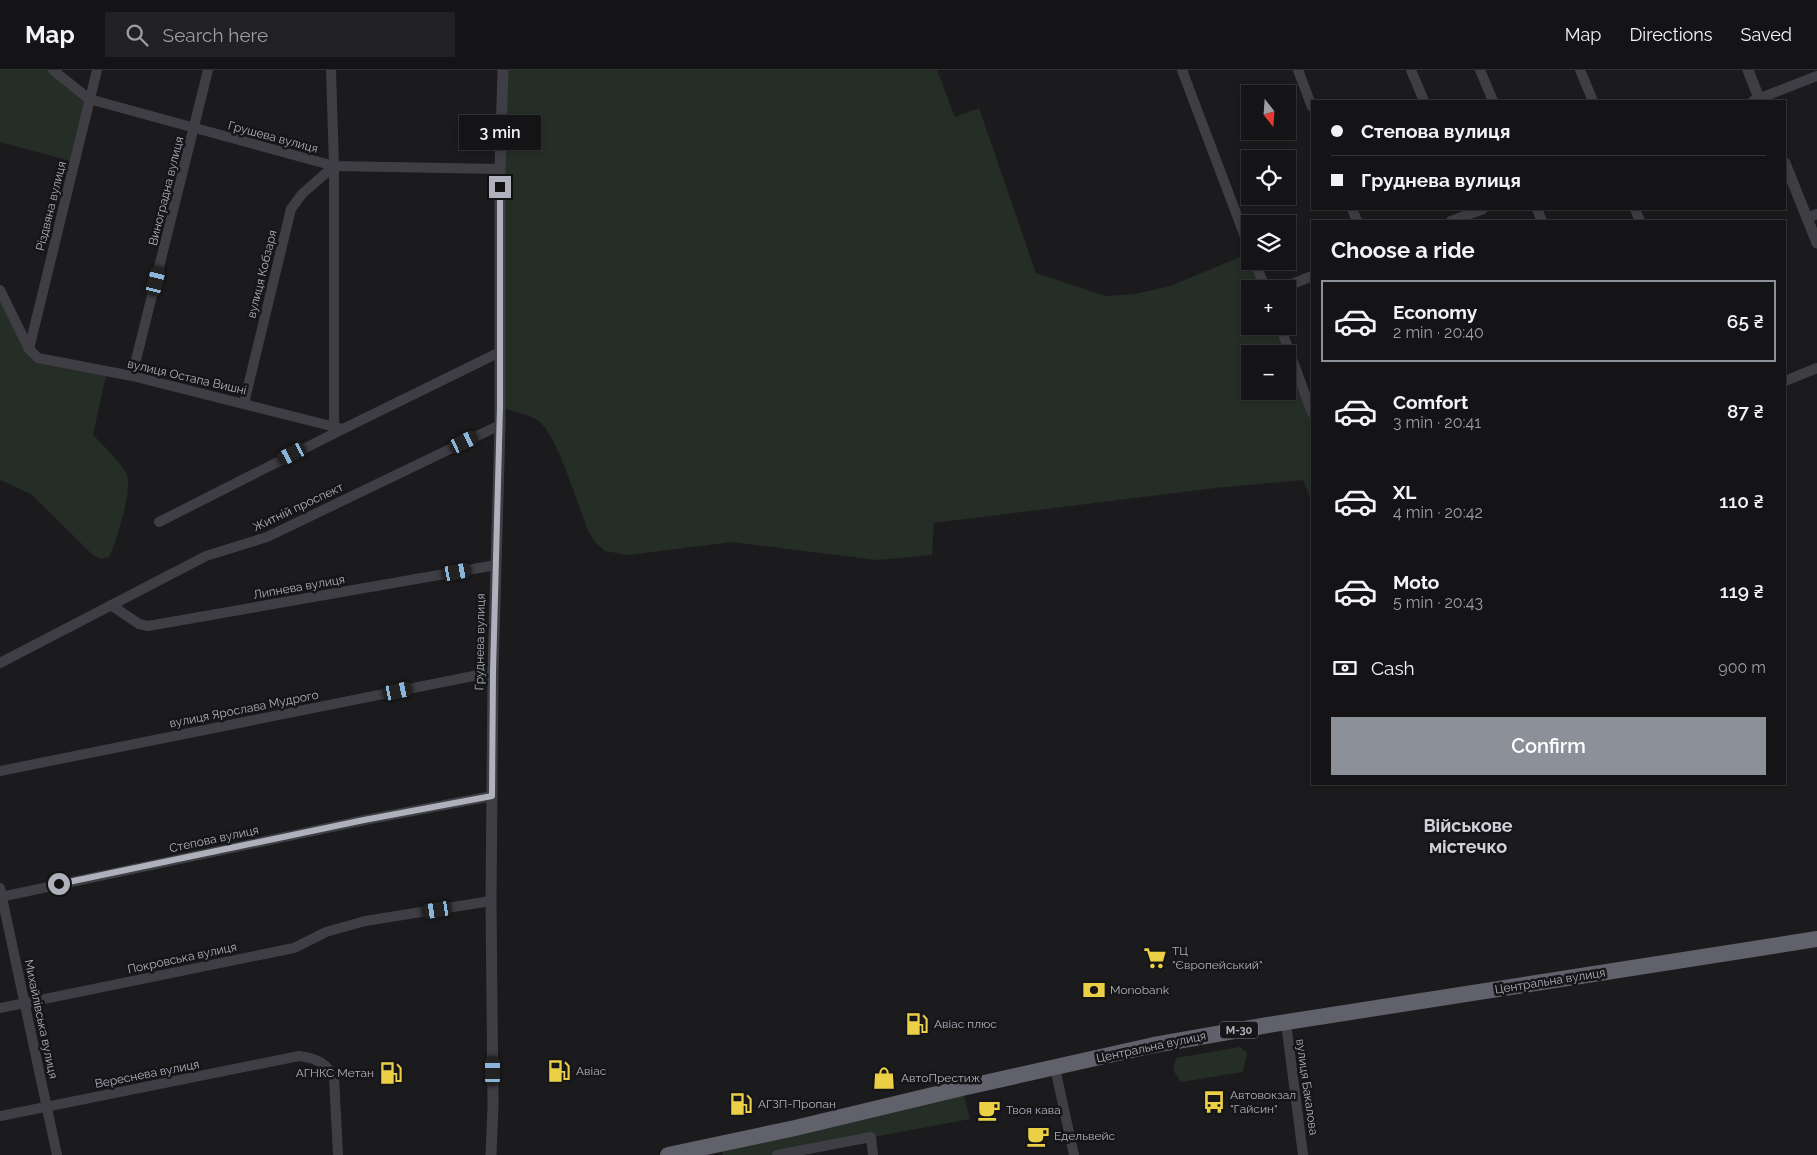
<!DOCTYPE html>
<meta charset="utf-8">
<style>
body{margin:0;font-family:Raleway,sans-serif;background:#212123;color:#f1f3f6;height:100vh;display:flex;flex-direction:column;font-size:19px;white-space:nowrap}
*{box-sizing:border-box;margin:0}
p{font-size:16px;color:#9d9ea1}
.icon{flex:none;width:28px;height:28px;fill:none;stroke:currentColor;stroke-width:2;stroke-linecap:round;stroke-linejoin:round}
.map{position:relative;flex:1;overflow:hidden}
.details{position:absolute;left:1311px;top:150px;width:475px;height:565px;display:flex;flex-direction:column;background:#141416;border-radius:0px;box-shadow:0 2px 8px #0003,0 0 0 1px #333335}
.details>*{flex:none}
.top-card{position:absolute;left:1311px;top:30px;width:475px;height:110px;border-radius:0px;box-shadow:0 2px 8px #0003,0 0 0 1px #333335;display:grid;align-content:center;height:110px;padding:0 20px;background:#141416}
.needle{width:32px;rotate:163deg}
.buttons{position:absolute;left:1241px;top:15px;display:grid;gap:10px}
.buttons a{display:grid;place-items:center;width:55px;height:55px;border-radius:0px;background:#141416;box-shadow:0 2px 8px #0003,0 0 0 1px #333335;font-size:25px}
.end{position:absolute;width:22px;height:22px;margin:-11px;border:6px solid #aeb0bc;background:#111;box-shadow:0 0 0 2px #111}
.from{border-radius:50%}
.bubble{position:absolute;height:35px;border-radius:0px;background:#141416;box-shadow:0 2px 8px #0003,0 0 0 1px #333335;font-size:16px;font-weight:600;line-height:35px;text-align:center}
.car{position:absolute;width:15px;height:30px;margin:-15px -8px;border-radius:6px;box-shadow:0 0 4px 1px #0007;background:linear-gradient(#222 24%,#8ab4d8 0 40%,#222 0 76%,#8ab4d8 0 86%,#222 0)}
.top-card b{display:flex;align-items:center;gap:18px;height:48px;font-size:19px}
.top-card b+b{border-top:1px solid #333335}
.top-card i{width:12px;height:12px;background:#f1f3f6}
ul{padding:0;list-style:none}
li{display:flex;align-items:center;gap:15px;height:82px;margin:0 10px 8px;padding:0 10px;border:2px solid transparent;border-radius:0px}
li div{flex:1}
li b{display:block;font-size:19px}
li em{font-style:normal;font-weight:600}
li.selected{border-color:#8c9099}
li>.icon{width:45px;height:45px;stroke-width:1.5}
h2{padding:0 20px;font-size:22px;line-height:60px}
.pay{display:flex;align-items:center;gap:12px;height:55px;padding:0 20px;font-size:19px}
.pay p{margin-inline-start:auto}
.button{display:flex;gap:10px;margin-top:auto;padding:10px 20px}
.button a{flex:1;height:58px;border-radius:0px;background:#8c9099;color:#fff;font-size:20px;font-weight:600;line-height:58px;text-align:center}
header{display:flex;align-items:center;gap:30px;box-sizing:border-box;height:70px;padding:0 25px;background:#141416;border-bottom:1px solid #333335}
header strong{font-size:24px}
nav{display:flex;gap:28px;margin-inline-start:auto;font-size:18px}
.search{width:350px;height:45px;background:#212123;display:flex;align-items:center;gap:12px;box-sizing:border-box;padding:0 18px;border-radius:0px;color:#9d9ea1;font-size:19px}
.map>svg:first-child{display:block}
.green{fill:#252d27;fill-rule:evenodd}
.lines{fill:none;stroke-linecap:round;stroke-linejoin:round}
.minor{stroke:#3e3e44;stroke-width:10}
.tertiary{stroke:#3e3e44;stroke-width:11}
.trunk{stroke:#60616a;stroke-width:16}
.route{stroke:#aeb0bc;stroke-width:6}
.labels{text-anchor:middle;stroke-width:5;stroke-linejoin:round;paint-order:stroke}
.shield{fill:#161618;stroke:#80828b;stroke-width:1}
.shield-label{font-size:11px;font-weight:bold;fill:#aeb0bc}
.street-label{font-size:12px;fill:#aeb0bc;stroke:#161618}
.poi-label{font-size:12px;fill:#aeb0bc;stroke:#161618;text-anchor:start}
.district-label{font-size:18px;font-weight:bold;fill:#cfd0d8;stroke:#161618}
</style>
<header>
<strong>Map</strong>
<div class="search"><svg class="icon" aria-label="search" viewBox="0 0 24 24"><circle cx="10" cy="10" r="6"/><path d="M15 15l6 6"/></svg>Search here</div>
<nav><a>Map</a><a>Directions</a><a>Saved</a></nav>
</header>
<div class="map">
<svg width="1817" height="1085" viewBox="0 0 1817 1085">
<rect width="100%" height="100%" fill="#1b1b1d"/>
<!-- green -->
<g class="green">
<polygon points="0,0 53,0 89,29 74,92 0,72"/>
<path d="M503 0H937L955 47 979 38 1036 203 1105 226 1135 224 1170 216 1250 183V191L1266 219H1250V256H1280L1312 343V433L1303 410 1215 418 934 453 932 485 877 490 732 472 628 485 605 481 596 473 589 463C579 438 558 368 540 352 532 345 511 341 500 337ZM1250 284H1288V321H1250Z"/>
<path d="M0 225 32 284 107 301 93 365C102 374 121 393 126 403 134 419 116 471 109 487L101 489 93 485 31 424 0 410Z"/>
<polygon points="1240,977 1247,983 1243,1002 1181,1012 1173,1000 1176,988"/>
<polygon points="962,1018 970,1049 777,1085 723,1085 721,1074"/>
</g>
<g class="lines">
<!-- minor -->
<g class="minor">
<polyline points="53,0 89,29 334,96 500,99"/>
<polyline points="331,0 334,96 334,356"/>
<polyline points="1182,0 1250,180"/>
<polyline points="1298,0 1312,37"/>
<polyline points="1411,0 1424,31"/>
<polyline points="1480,0 1493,31"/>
<polyline points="1580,0 1593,31"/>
<polyline points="1753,31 1817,6"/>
<polyline points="1352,139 1357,151"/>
<polyline points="1537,139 1542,151"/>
<polyline points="1635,139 1640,151"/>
<polyline points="1807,148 1817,144"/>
<polyline points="1451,151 1483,139"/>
<polyline points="1254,191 1266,219"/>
<polyline points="1280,219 1312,206"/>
<polyline points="0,220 29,279 38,288 132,306 343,359"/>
<polyline points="1280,256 1312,343"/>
<polyline points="29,279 97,0"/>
<polyline points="132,306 208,0"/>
<polyline points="1785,311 1817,298"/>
<polyline points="244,333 291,139 302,124 334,96"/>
<polyline points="159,452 343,359 500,282"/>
<polyline points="111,535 139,554 148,556 496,495"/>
<polyline points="0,593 206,486 267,467 500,355"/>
<polyline points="0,701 493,602"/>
<polyline points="0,818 57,1085"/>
<polyline points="0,827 365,750 492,726"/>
<polyline points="0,938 294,878 326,862 365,851 491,831"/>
<polyline points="1286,953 1303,1085"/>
<polyline points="1055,998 1074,1085"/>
<path d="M0 1046 299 986C315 988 326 992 334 1007L338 1085"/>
<polyline points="777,1085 871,1067 873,1085"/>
</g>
<!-- tertiary -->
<g class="tertiary">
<polyline points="1748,0 1760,31"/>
<polyline points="1785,93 1817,173"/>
<polyline points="491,1085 493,1036 491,831 493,602 500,355 500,99 503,0"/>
</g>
<!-- trunk -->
<polyline class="trunk" points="668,1085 795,1058 962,1018 1154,975 1268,955 1817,869"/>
</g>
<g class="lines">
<!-- route -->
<polyline class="route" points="59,814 364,750 492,726 493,602 500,337 500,117"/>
</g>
<!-- icons -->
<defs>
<symbol id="supermarket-bare" viewBox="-9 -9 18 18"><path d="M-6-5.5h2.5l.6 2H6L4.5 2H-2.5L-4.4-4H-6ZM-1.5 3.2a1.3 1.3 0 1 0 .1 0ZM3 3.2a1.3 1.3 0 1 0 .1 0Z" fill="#ebcf45" stroke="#161618" stroke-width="2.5" paint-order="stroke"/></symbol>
<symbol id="bank-bare" viewBox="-9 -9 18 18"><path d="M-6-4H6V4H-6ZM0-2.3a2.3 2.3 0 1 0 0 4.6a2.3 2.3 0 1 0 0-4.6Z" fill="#ebcf45" stroke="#161618" stroke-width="2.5" paint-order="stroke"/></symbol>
<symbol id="fuel-bare" viewBox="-9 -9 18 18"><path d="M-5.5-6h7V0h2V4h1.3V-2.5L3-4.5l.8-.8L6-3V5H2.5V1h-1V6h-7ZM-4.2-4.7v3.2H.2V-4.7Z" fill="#ebcf45" stroke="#161618" stroke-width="2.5" paint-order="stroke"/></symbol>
<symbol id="shop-bare" viewBox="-9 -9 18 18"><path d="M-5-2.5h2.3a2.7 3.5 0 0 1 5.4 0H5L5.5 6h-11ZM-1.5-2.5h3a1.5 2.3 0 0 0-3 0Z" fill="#ebcf45" stroke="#161618" stroke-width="2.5" paint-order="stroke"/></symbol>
<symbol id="bus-bare" viewBox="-9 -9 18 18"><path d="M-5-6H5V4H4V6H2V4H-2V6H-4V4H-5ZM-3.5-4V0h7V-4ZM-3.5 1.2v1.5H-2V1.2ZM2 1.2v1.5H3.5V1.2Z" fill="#ebcf45" stroke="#161618" stroke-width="2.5" paint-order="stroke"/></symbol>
<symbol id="cafe-bare" viewBox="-9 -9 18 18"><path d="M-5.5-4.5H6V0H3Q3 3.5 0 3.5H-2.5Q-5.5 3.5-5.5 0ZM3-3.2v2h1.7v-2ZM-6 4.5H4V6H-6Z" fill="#ebcf45" stroke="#161618" stroke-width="2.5" paint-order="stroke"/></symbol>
</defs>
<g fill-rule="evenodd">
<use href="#supermarket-bare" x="1139" y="872" width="32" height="32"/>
<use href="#bank-bare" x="1078" y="904" width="32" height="32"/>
<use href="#fuel-bare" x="901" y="938" width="32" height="32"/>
<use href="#fuel-bare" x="543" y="985" width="32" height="32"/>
<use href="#fuel-bare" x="375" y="987" width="32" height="32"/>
<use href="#shop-bare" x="868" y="992" width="32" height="32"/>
<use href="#bus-bare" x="1198" y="1016" width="32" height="32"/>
<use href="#fuel-bare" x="725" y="1018" width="32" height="32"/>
<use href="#cafe-bare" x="973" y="1024" width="32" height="32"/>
<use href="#cafe-bare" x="1022" y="1050" width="32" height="32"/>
</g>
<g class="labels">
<!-- shield labels -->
<rect class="shield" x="1220" y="951.5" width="38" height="17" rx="4"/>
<g class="shield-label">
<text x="1239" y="964">М-30</text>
</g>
<!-- street labels -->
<g class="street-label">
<text transform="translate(273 67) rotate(15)" y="4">Грушева вулиця</text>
<text transform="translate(166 121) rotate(-76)" y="4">Виноградна вулиця</text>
<text transform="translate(51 136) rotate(-76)" y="4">Різдвяна вулиця</text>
<text transform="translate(262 204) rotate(-76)" y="4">вулиця Кобзаря</text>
<text transform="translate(187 307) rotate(13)" y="4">вулиця Остапа Вишні</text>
<text transform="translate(298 437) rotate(-25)" y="4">Житній проспект</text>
<text transform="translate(299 517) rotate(-10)" y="4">Липнева вулиця</text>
<text transform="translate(480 572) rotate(-89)" y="4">Груднева вулиця</text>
<text transform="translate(244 639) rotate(-11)" y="4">вулиця Ярослава Мудрого</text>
<text transform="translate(214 769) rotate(-12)" y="4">Степова вулиця</text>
<text transform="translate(182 888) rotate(-12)" y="4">Покровська вулиця</text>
<text transform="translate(1550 911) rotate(-9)" y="4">Центральна вулиця</text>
<text transform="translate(41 949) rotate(78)" y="4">Михайлівська вулиця</text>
<text transform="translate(1151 977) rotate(-12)" y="4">Центральна вулиця</text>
<text transform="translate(147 1004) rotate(-11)" y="4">Вереснева вулиця</text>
<text transform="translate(1307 1017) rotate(82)" y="4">вулиця Бакалова</text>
</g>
<!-- poi labels -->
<g class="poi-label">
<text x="1172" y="885">ТЦ<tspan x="1172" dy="14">"Європейський"</tspan></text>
<text x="1110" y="924">Monobank</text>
<text x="934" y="958">Авіас плюс</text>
<text x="576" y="1005">Авіас</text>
<text x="374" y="1007" text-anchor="end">АГНКС Метан</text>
<text x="901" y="1012">АвтоПрестиж</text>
<text x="1230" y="1029">Автовокзал<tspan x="1230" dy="14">"Гайсин"</tspan></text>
<text x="758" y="1038">АГЗП-Пропан</text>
<text x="1006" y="1044">Твоя кава</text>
<text x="1054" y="1070">Едельвейс</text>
</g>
<!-- district labels -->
<g class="district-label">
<text x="1468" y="762">Військове<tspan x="1468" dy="21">містечко</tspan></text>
</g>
</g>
</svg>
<div class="buttons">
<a><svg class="needle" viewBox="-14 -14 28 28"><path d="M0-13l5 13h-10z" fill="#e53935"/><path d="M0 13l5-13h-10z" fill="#9d9ea1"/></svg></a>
<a><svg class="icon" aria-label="locate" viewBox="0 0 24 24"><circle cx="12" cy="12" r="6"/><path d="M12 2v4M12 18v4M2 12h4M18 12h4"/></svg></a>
<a><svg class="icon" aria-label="layers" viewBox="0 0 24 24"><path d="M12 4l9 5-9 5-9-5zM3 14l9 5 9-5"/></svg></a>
<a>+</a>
<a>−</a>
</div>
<i class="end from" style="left:59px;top:814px"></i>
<i class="end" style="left:500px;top:117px"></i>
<div class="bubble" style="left:459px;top:45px;width:82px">3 min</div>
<i class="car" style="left:156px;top:211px;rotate:14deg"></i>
<i class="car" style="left:464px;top:372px;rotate:64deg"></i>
<i class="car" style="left:292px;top:384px;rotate:243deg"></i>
<i class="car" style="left:457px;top:502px;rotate:80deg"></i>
<i class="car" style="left:398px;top:621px;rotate:78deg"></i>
<i class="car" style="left:437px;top:840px;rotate:261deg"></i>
<i class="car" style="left:493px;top:1001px;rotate:0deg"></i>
<div class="top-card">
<b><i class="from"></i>Степова вулиця</b>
<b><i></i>Груднева вулиця</b>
</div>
<section class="details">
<h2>Choose a ride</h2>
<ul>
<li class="selected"><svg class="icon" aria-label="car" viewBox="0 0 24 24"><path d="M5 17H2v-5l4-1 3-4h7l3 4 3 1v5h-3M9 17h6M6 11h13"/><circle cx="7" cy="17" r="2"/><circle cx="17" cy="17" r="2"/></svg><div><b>Economy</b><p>2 min · 20:40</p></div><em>65 ₴</em></li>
<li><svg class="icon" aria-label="car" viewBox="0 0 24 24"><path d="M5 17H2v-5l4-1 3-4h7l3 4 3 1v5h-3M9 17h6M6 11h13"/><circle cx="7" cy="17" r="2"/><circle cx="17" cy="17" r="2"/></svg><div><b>Comfort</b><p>3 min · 20:41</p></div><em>87 ₴</em></li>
<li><svg class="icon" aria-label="car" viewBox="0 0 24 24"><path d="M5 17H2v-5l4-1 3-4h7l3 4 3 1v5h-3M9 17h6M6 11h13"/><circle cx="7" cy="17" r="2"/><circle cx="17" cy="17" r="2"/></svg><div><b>XL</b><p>4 min · 20:42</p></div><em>110 ₴</em></li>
<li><svg class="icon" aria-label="car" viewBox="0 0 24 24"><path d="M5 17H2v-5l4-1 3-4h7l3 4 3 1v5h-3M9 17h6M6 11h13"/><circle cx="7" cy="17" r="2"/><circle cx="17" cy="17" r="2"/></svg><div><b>Moto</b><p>5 min · 20:43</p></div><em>119 ₴</em></li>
</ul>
<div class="pay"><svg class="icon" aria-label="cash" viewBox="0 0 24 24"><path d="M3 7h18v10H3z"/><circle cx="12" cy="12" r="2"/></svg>Cash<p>900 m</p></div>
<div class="button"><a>Confirm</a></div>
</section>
</div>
